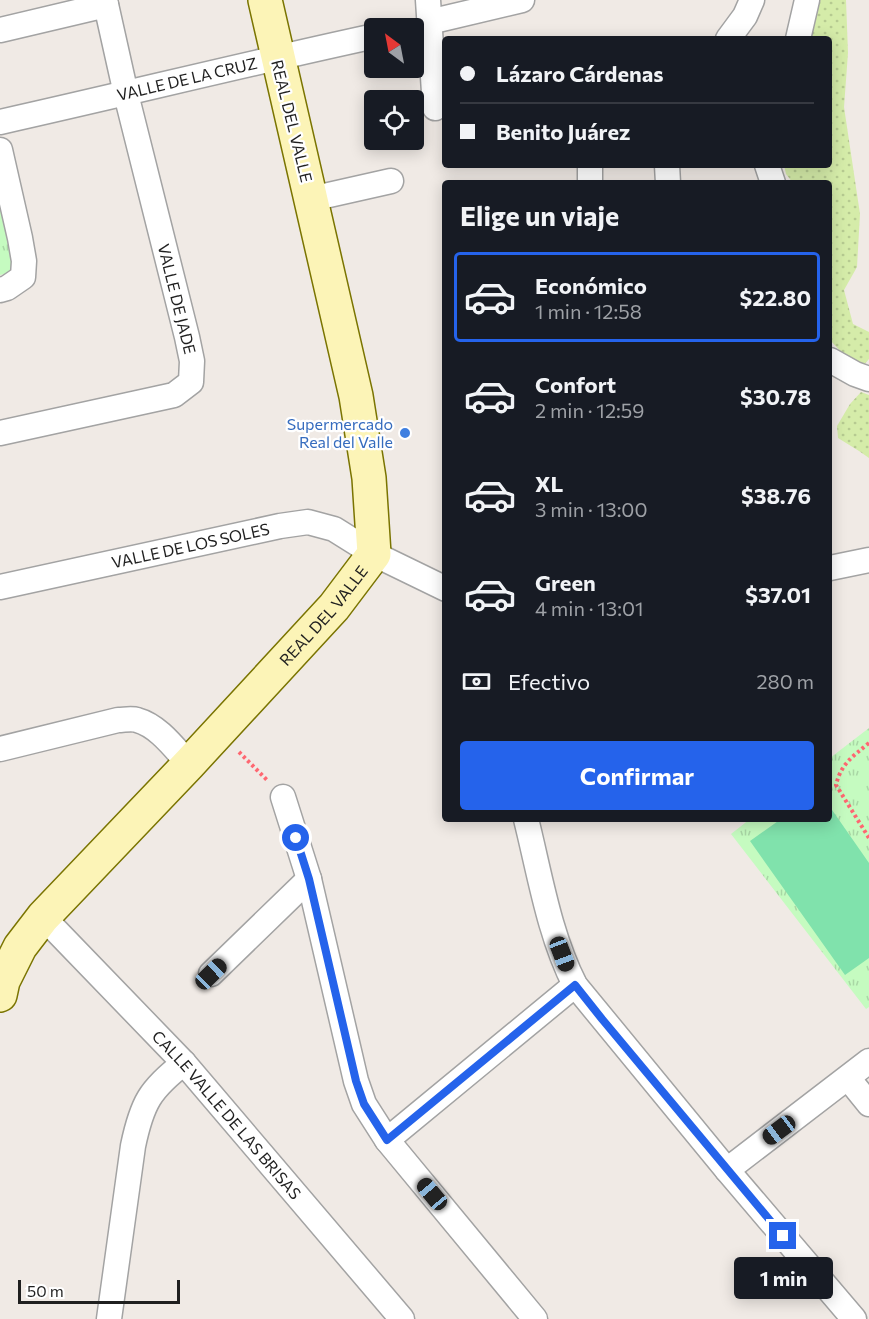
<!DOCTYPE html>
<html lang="es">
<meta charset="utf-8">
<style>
body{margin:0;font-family:Commissioner,sans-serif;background:#242831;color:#f1f3f6;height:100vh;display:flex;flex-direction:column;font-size:22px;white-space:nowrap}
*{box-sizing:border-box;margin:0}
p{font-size:20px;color:#9ea1a6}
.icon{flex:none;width:33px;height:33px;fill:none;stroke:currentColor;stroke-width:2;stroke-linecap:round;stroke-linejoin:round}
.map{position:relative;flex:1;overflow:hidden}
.sheet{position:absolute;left:442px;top:180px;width:390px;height:642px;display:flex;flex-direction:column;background:#171b24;border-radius:6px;box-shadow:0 3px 15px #0003}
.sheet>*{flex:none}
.guide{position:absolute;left:442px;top:36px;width:390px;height:132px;border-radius:6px;box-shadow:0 3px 15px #0003;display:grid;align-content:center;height:132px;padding:0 18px;background:#171b24}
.needle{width:39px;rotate:328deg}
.tools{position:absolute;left:364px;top:18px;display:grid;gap:12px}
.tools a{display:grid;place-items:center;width:60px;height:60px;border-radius:6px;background:#171b24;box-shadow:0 3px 15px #0003;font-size:30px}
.scale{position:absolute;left:18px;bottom:15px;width:162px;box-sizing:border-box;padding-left:6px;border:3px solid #1f1f1f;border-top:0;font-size:16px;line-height:21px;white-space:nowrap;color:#1f1f1f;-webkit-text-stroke:4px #fff;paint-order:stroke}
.end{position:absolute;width:27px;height:27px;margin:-14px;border:8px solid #2563eb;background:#fff;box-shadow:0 0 0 3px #fff}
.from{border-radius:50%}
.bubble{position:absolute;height:42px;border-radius:6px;background:#171b24;box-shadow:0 3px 15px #0003;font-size:20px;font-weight:700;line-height:42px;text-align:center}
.car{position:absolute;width:18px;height:36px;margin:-18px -9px;border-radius:8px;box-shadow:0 0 4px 2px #0007;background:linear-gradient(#222 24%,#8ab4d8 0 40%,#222 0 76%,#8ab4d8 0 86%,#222 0)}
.guide b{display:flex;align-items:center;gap:21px;height:57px;font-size:22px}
.guide b+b{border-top:2px solid #363941}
.guide i{width:15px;height:15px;background:#f1f3f6}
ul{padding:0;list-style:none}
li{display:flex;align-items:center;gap:18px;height:90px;margin:0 12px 9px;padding:0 6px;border:3px solid transparent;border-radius:6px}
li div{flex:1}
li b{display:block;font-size:22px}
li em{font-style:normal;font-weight:700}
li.on{border-color:#2563eb}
li>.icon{width:54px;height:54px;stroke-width:1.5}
h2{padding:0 18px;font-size:27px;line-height:72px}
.pay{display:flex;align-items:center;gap:15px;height:66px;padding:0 18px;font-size:22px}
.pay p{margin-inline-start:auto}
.primary-button{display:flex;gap:12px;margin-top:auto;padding:12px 18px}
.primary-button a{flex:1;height:69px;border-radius:6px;background:#2563eb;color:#fff;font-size:24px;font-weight:700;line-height:69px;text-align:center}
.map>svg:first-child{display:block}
.grass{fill:url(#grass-dots)}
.park{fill:url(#park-tufts)}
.pitch{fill:#80e2ac}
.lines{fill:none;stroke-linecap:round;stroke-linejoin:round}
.street-casing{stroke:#a3a3a3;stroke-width:27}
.secondary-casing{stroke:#7a7401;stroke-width:36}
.path{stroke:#fe6771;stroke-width:4;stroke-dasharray:3 3;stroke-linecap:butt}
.street{stroke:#fff;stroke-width:24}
.secondary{stroke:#fcf4b7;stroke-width:33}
.route{stroke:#2563eb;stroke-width:8}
.shop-dot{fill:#3f7fe0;stroke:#fff;stroke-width:2}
.labels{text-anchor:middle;stroke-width:4.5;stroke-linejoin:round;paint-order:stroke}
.street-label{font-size:16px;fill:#1f1f1f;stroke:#fff}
.shop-label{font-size:16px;fill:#366cbe;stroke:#fff;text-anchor:end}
</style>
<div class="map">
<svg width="869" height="1319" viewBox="0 0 869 1319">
<defs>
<pattern id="grass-dots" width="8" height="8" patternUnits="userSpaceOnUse" patternTransform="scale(1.5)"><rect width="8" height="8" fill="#d5eca9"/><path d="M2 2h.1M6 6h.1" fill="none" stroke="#b6ca91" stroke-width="1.8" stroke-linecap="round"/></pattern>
<pattern id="park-tufts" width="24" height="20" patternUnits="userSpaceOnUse" patternTransform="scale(1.5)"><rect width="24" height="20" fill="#c5fbc0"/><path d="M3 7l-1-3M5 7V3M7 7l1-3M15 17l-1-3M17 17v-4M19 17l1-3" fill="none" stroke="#a9d7a5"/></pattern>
</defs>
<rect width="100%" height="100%" fill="#f0eae5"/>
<!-- grass -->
<g class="grass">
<polygon points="818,0 846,0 848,53 844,107 860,214 857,267 844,290 853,324 869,332 869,359 863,366 843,354 830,340 830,183 793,183 786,174 784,165 830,165 830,39 808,39"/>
<polygon points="861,392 869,395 869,458 859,451 838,438 837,426 850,404"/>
</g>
<!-- park -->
<g class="park">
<polygon points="0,202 13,272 0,275"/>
<polygon points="869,728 869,1007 866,1009 731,834 750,819 830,819 830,758"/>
</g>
<!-- pitch -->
<polygon class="pitch" points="830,807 869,863 869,958 845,975 750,841 781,819 830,819"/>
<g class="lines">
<defs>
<g id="street">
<polyline points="428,0 435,108"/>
<polyline points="429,22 522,0"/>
<polyline points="0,30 106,5"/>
<polyline points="728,39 745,16 752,0"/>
<polyline points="798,39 807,0"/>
<path id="s1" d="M0 122C125 94 250 63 375 36"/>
<polyline points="0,150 20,238 24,261 23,277 7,288 0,290"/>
<polyline points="590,165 590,183"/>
<polyline points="667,165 668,183"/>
<polyline points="767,165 773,183"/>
<polyline points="311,199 391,181"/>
<polyline points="830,360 855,374 869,379"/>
<polyline points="0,433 174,395 191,382 192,361 187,337 126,94 105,0"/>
<polyline points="830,568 869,560"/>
<path id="s2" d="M0 587 280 526 308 522 334 529 374 554 446 589"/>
<path d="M0 749 118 720C124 720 131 718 137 720 159 726 175 749 189 764"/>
<polyline points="283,797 309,879 356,1081 364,1104 387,1140 535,1319"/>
<path d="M526 819C540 875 549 934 575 985L727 1170 854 1319"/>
<path id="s3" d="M43 917 184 1063 402 1319"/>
<polyline points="211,974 309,879"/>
<polyline points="848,1078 869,1104"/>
<polyline points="387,1140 575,985"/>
<polyline points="727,1170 869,1061"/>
<path d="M109 1319 133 1146C142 1103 150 1089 184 1063"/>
</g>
<g id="secondary">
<path id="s4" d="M0 995 3 981 20 947 43 917 189 764 334 607 374 554 369 478 356 396 265 0"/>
</g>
</defs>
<!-- street casing -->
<use href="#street" class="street-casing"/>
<!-- secondary casing -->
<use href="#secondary" class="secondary-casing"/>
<!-- path -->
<g class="path">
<path d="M869 743C852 757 841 764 836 785L869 838"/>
<polyline points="239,752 268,781"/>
</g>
<!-- street -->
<use href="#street" class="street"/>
<!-- secondary -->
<use href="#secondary" class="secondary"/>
</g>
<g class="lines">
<!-- route -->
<polyline class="route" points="296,838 309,879 356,1081 364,1104 387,1140 575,985 602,1019 783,1236"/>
</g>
<!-- markers -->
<circle class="shop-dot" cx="405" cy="433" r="6"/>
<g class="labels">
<!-- street labels -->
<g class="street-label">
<text dy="6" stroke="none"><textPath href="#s1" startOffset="192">VALLE DE LA CRUZ</textPath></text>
<text transform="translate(292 121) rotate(76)" y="6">REAL DEL VALLE</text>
<text transform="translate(177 299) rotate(76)" y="6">VALLE DE JADE</text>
<text dy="6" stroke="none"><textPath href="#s2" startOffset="195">VALLE DE LOS SOLES</textPath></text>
<text dy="6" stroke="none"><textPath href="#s4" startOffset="502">REAL DEL VALLE</textPath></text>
<text dy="6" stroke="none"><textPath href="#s3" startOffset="270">CALLE VALLE DE LAS BRISAS</textPath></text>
</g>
<!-- shop labels -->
<g class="shop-label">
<text x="393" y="430">Supermercado<tspan x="393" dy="18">Real del Valle</tspan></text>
</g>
</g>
</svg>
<div class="tools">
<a><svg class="needle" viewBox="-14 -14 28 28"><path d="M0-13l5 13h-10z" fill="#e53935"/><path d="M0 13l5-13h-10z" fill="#9ea1a6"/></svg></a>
<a><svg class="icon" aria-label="locate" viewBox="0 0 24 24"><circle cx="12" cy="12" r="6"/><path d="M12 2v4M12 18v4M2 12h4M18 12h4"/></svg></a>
</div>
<div class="scale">50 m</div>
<i class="end from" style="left:296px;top:838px"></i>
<i class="end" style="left:783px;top:1236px"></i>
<div class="bubble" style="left:734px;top:1257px;width:99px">1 min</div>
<i class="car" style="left:562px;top:954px;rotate:159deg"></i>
<i class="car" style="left:211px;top:974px;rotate:46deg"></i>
<i class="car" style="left:779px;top:1130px;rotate:233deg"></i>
<i class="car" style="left:432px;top:1194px;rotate:320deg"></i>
<div class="guide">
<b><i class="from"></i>Lázaro Cárdenas</b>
<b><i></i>Benito Juárez</b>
</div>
<section class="sheet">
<h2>Elige un viaje</h2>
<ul>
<li class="on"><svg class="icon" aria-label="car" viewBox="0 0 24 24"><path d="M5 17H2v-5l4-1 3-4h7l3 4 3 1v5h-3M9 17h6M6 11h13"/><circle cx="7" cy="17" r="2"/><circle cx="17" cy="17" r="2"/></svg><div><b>Económico</b><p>1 min · 12:58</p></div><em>$22.80</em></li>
<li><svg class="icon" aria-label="car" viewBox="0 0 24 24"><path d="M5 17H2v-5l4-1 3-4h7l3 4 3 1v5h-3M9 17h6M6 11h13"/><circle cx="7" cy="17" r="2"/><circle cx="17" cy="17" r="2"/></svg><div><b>Confort</b><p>2 min · 12:59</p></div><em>$30.78</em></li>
<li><svg class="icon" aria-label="car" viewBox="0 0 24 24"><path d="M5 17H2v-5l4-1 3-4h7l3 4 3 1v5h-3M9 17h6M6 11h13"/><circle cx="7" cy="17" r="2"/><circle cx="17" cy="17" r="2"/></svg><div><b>XL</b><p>3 min · 13:00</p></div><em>$38.76</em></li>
<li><svg class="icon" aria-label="car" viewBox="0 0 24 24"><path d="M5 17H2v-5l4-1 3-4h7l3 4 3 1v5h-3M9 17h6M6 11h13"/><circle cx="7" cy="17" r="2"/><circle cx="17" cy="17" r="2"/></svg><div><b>Green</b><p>4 min · 13:01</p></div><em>$37.01</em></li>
</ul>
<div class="pay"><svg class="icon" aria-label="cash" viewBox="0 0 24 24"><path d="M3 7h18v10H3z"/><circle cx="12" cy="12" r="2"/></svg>Efectivo<p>280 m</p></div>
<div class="primary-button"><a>Confirmar</a></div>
</section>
</div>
